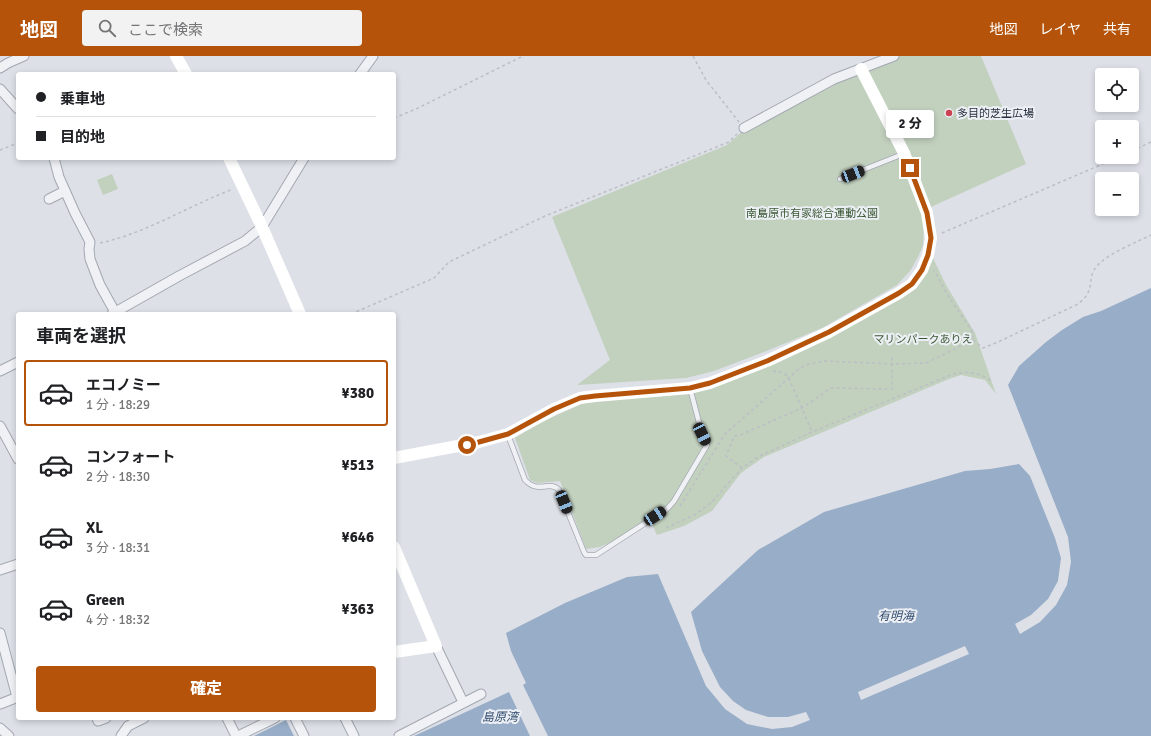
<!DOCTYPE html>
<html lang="ja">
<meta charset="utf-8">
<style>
body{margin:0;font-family:Signika,"Noto Sans JP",sans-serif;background:#f2f2f2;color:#202124;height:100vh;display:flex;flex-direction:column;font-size:15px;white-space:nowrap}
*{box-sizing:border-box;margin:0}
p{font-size:13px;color:#757577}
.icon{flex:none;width:22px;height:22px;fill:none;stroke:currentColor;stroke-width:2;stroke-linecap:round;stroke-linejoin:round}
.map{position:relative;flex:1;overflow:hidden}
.panel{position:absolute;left:16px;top:256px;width:380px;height:408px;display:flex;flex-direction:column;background:#fff;border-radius:4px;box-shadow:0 2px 6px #0003}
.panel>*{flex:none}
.guide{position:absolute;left:16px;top:16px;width:380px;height:88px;border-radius:4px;box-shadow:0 2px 6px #0003;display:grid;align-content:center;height:88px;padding:0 20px;background:#fff}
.buttons{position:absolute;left:1095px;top:12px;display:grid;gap:8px}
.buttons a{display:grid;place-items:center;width:44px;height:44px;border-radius:4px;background:#fff;box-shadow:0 2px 6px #0003;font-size:20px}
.end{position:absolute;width:18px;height:18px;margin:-9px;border:5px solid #b45309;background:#fff;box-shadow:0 0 0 2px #fff}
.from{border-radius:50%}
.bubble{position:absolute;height:28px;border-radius:4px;background:#fff;box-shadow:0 2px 6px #0003;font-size:13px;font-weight:800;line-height:28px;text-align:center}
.car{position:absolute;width:12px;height:24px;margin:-12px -6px;border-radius:5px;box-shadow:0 0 3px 1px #0007;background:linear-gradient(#222 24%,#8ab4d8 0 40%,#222 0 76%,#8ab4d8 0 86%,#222 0)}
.guide b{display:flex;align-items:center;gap:14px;height:38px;font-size:15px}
.guide b+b{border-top:1px solid #e0e0e0}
.guide i{width:10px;height:10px;background:#202124}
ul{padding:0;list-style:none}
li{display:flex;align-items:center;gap:12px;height:66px;margin:0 8px 6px;padding:0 12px;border:2px solid transparent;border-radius:4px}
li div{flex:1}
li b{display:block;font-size:15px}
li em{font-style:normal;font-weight:800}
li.current{border-color:#b45309}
li>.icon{width:36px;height:36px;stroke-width:1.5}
h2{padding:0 20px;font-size:18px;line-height:48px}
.cta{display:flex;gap:8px;margin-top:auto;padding:8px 20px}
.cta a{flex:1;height:46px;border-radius:4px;background:#b45309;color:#fff;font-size:16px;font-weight:800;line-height:46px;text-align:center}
header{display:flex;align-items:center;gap:24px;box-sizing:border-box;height:56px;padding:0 20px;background:#b45309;color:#fff}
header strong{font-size:19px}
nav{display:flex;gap:22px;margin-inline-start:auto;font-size:14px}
.search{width:280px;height:36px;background:#f2f2f2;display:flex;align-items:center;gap:10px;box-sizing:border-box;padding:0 14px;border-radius:4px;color:#757577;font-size:15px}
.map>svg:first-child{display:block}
.green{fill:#c2d0be}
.water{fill:#98adc7}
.pier{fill:#dde0e7}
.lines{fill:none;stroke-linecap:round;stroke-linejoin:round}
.lane-casing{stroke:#a3a7b1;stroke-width:6}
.street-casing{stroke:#a3a7b1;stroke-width:11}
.path{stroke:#bbbec5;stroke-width:1.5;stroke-dasharray:3 3;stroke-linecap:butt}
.lane{stroke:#eff1f5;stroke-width:4.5}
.street{stroke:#eff1f5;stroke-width:9}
.secondary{stroke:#fff;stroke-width:12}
.route{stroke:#b45309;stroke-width:5}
.poi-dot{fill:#cc4253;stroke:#eceff4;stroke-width:1.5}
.labels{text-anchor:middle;stroke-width:4;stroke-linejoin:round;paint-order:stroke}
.poi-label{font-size:11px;fill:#272e3d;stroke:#eceff4;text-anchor:start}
.park-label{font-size:11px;fill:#3a5834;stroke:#eceff4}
.water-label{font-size:12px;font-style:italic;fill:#324c70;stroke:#eceff4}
</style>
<header>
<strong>地図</strong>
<div class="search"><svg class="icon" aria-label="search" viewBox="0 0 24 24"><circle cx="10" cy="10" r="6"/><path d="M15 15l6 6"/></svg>ここで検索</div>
<nav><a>地図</a><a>レイヤ</a><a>共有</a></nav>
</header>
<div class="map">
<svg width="1151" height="680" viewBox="0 0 1151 680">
<rect width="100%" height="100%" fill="#dde0e7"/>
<!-- green -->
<g class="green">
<polygon points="900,0 981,0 1026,108 922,155 924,166 923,190 917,203 910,215 897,229 822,272 764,296 714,315 686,322 577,329 610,304 552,161 727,89 745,73 840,23 880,10"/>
<polygon points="112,118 118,133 103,139 97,124"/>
<polygon points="933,202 946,229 975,277 996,338 985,324 961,319 949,323 764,401 741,417 712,455 684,470 657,479 649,461 615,484 600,491 586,493 560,425 537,427 530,424 515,382 535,369 586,346 675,339 901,241"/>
</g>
<!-- water -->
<g class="water">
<polygon points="1151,232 1151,680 548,680 523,629 526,627 511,595 506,577 565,547 627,521 658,518 706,630 725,653 747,668 772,673 792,671 810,664 806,656 788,661 768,661 746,654 733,645 720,631 702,595 691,556 758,494 824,456 965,415 990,413 1019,408 1030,420 1055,482 1061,502 1058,525 1048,543 1031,559 1015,568 1020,578 1040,566 1056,549 1067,529 1071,506 1068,481 1008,329 1019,310 1046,286 1062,274 1083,261 1101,255"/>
<polygon points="509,636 530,680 414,680"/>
<polygon points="286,664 294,680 254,680"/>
</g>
<!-- pier -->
<polygon class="pier" points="965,590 969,598 861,644 858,636"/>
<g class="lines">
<defs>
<g id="lane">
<polyline points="840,123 903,98"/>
<path d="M508 379 525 424C528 427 530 429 534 430 542 433 552 426 559 434L584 496 586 499H596L667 453 674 445 707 389 702 378 690 332"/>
</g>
<g id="street">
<polyline points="0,12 8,7 24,0"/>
<polyline points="360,18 373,0"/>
<polyline points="0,33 18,53"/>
<polyline points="744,72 834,23 894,0"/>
<polyline points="54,102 59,121 75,157 90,186 89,193 90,203 100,229 116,258"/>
<polyline points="49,143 65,135"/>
<polyline points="112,258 179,220 245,185 262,171 304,102"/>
<polyline points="0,315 18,306"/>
<polyline points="0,370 18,403"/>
<polyline points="0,514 18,508"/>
<polyline points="0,577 17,641"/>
<polyline points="436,590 463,646"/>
<polyline points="0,648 18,641"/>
<polyline points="97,662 98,665 106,662"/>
<polyline points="227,662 236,680"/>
<polyline points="295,662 304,680"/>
<polyline points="345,662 354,680"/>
<polyline points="0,672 9,680"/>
<polyline points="121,680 128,670 144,662"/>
<polyline points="238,680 275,662"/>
<polyline points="399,680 481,638"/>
</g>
</defs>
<!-- lane casing -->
<use href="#lane" class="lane-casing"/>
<!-- street casing -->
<use href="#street" class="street-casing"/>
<!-- path -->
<g class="path">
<polyline points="693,0 706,24 739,66"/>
<polyline points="394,62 416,53 523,0"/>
<polyline points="0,94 18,87"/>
<polyline points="1132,95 1151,86"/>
<polyline points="942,177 1119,101"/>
<path d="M100 187C147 177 188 150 233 133"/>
<polyline points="351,258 434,222 449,206 545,160 729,86 737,78"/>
<path d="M973 284 983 292 998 286 1076 249C1098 235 1085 223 1097 210 1107 198 1137 186 1151 179"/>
<polyline points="773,315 784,317 788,321 802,352 812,376"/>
<polyline points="742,412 726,400 734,380 740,379 802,352 831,332 892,333 892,298"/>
<polyline points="680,450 725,378 800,312 809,308 825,305 892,308 926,307 973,284 972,275 947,238 934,214"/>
<path d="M666 472 696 458 712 446 742 412 760 400 812 376 953 318C968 315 978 316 991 325"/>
</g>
<!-- lane -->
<use href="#lane" class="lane"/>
<!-- street -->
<use href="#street" class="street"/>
<!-- secondary -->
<g class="secondary">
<polyline points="176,0 186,18"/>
<polyline points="229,102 262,171 300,258"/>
<polyline points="394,402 479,386 508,378 554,353 580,342 595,340 690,332 710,327 767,305 829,276 899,237 912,228 922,214 928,199 931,182 927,157 904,97 861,13"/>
<polyline points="394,491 436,590 394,596"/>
</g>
</g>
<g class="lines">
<!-- route -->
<polyline class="route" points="467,389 479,386 508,378 554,353 580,342 595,340 690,332 710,327 767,305 829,276 899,237 912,228 922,214 928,199 931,182 927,157 910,112"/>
</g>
<!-- markers -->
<circle class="poi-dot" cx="949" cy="57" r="4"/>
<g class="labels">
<!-- poi labels -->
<g class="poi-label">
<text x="957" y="61">多目的芝生広場</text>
</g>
<!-- park labels -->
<g class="park-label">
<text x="812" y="161">南島原市有家総合運動公園</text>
<text x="923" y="287">マリンパークありえ</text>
</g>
<!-- water labels -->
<g class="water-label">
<text x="896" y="564">有明海</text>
<text x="500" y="665">島原湾</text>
</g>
</g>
</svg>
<div class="buttons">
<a><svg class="icon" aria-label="locate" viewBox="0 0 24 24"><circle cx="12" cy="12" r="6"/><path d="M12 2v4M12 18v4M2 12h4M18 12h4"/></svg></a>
<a>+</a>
<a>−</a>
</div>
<i class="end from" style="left:467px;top:389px"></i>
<i class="end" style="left:910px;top:112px"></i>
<div class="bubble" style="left:886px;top:54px;width:48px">2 分</div>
<i class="car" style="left:853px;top:118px;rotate:69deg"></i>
<i class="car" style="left:702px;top:378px;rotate:154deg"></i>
<i class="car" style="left:564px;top:446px;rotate:158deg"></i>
<i class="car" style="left:655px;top:460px;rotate:57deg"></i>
<div class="guide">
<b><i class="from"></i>乗車地</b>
<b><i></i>目的地</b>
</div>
<section class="panel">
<h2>車両を選択</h2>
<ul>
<li class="current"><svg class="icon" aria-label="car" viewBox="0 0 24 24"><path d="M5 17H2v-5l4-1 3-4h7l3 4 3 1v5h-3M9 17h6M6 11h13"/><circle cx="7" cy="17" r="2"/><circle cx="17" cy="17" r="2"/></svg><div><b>エコノミー</b><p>1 分 · 18:29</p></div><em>¥380</em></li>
<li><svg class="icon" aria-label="car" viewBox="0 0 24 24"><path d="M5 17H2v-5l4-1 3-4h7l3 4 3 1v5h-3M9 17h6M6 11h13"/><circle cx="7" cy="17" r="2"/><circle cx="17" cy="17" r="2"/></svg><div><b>コンフォート</b><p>2 分 · 18:30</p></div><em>¥513</em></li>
<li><svg class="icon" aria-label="car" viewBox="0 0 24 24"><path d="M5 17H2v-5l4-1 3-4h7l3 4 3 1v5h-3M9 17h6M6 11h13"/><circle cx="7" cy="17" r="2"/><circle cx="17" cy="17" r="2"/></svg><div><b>XL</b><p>3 分 · 18:31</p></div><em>¥646</em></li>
<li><svg class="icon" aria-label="car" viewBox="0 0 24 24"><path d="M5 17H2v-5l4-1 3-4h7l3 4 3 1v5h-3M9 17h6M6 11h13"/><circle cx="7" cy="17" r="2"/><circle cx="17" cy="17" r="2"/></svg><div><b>Green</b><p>4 分 · 18:32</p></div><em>¥363</em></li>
</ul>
<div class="cta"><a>確定</a></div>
</section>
</div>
